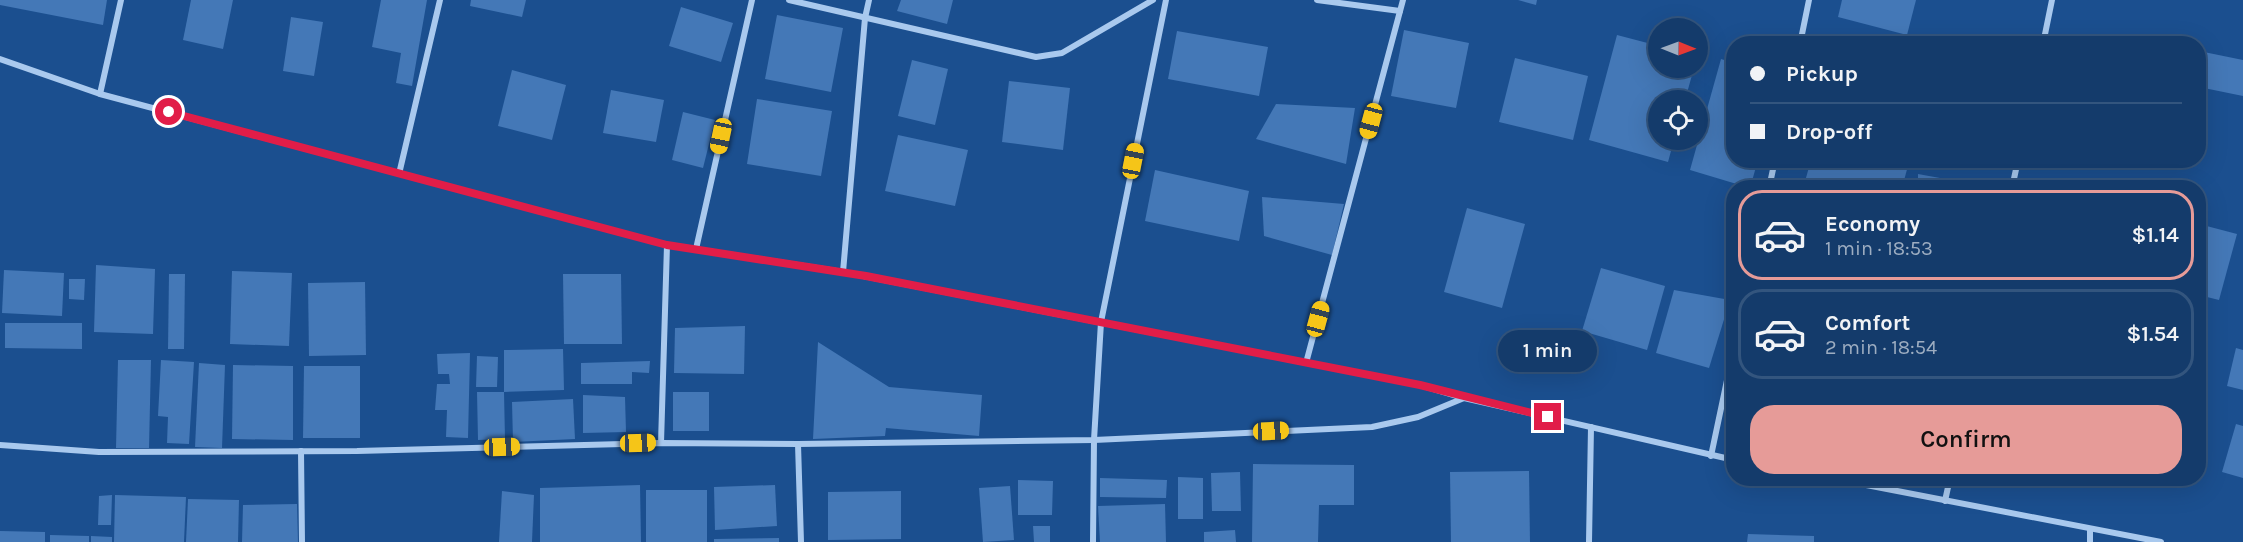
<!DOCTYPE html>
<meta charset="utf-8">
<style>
body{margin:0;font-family:Karla,sans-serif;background:#1d4271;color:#f1f3f6;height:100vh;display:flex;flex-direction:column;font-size:22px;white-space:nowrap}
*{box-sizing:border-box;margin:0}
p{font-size:20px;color:#9dadc1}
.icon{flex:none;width:33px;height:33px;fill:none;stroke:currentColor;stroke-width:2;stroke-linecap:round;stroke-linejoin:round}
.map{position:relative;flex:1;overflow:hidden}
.details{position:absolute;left:1726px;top:180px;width:480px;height:306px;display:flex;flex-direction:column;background:#143b6b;border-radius:24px;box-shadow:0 6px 24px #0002,0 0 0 2px #33557e}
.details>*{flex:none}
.guide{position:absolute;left:1726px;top:36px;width:480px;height:132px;border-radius:24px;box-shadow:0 6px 24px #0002,0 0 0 2px #33557e;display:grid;align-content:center;height:132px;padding:0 24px;background:#143b6b}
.needle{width:39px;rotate:91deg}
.controls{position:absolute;left:1648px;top:18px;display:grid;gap:12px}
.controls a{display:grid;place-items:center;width:60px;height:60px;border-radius:50%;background:#143b6b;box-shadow:0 6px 24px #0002,0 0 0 2px #33557e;font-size:30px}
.end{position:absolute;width:27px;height:27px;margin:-14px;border:8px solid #e11d48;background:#fff;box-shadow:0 0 0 3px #fff}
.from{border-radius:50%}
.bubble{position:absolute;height:42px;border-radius:21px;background:#143b6b;box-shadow:0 6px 24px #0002,0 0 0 2px #33557e;font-size:20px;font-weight:600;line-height:42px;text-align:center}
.car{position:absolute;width:18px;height:36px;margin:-18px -9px;border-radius:8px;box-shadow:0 0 4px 2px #0007;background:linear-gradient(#f5c518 24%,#345 0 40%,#f5c518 0 76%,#345 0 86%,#f5c518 0)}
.guide b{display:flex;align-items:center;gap:21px;height:57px;font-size:22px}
.guide b+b{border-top:2px solid #33557e}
.guide i{width:15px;height:15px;background:#f1f3f6}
ul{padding:10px 0 0;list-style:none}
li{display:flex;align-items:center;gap:18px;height:90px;margin:0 12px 9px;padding:0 12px;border:3px solid #33557e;border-radius:24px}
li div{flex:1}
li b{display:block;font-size:22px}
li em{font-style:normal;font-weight:600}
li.selected{border-color:#e69b98}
li>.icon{width:54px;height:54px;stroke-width:1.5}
.button{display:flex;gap:12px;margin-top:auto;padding:12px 24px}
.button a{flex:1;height:69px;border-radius:24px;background:#e69b98;color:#111;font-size:24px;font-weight:600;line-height:69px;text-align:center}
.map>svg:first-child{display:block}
.building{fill:#4478b7}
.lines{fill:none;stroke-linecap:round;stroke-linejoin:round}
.street{stroke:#a9c9ee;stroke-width:6}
.route{stroke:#e11d48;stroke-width:8}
</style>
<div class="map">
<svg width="2243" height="542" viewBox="0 0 2243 542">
<rect width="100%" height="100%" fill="#1b4f8f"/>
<!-- building -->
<g class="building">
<polygon points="0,0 107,0 103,25 0,5"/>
<polygon points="191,0 233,0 223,49 183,40"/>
<polygon points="381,0 427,0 412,86 396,83 401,53 372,47"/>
<polygon points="471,0 526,0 522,17 470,6"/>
<polygon points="901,0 953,0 947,24 897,11"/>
<polygon points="1518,0 1537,0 1536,5"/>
<polygon points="1842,0 1916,0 1907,35 1838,17"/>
<polygon points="681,7 733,23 721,62 669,46"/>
<polygon points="777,15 843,28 831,92 765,79"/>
<polygon points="291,17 323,22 314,76 283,71"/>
<polygon points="1404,30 1469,43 1456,108 1391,96"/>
<polygon points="1177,31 1268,47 1259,96 1168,79"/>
<polygon points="1617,35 1659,46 1659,68 1694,68 1685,100 1659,100 1659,140 1674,140 1668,162 1589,140"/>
<polygon points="2199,51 2243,60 2243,96 2199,87"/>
<polygon points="1515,58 1588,76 1573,140 1499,122"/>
<polygon points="1721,59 1734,63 1734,160 1758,160 1750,188 1690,170"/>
<polygon points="912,60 948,69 935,125 898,116"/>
<polygon points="512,70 566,85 552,140 498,126"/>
<polygon points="1009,81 1070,88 1063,150 1002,142"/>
<polygon points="611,90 664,100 656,142 603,133"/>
<polygon points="757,99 832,111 821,176 747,164"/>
<polygon points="1276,104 1355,108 1346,164 1256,139"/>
<polygon points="683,112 715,120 703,168 672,160"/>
<polygon points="898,135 968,150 955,206 885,191"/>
<polygon points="1811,160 1902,160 1909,162 1902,188 1815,188 1804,185"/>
<polygon points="1155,170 1249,191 1239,241 1145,221"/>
<polygon points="1918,174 1984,186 1984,188 1918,188"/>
<polygon points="1262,197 1344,204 1332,255 1264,236"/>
<polygon points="1467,208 1525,224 1502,308 1444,292"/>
<polygon points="2199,224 2237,234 2219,300 2199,295"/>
<polygon points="96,265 155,269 153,334 94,332"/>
<polygon points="1601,268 1665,286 1647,350 1582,331"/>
<polygon points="4,270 64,273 62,316 2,313"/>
<polygon points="232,271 292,273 289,346 230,344"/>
<polygon points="169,274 185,274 184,349 168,349"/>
<polygon points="563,274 621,274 622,344 564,344"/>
<polygon points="69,279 85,279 84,300 69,299"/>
<polygon points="365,282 366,355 309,356 308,283"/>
<polygon points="1674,290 1730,300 1709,368 1656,353"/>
<polygon points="5,323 82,323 82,349 5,348"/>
<polygon points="745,326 744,374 674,373 675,328"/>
<polygon points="818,342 889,387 982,395 979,436 886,428 885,436 813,439"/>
<polygon points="2236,348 2243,350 2243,390 2227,386"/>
<polygon points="563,349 564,390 504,392 505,439 478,440 477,392 504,392 504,350"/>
<polygon points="470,353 468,438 446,437 447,410 435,410 437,384 450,384 449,374 438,374 437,354"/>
<polygon points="477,356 498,357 497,387 476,387"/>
<polygon points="118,360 151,360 149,448 116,448"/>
<polygon points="161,360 194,362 189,444 167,443 168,417 158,416"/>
<polygon points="650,361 649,373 632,372 632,384 581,384 581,363"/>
<polygon points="199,363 225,365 222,448 195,447"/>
<polygon points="233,365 293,366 293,440 232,439"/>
<polygon points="304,366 360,366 360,438 303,438"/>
<rect x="673" y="392" width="36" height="39"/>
<polygon points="583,395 625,397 626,432 583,433"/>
<polygon points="573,399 575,439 513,442 512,402"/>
<polygon points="2236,424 2243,426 2243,478 2222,472"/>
<polygon points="1253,464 1354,465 1354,505 1319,505 1318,542 1252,542"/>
<polygon points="1529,471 1530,542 1451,542 1450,472"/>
<polygon points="1240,472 1241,511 1212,511 1211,473"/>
<polygon points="1178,477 1203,478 1203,519 1178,519"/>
<polygon points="1100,478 1167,480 1166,498 1100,497"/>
<polygon points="1018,480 1053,481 1052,515 1018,515"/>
<polygon points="640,485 641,542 540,542 540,488"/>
<polygon points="775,485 777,526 715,530 714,487"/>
<polygon points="1010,486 1014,540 983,542 979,488"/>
<rect x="646" y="490" width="61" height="52"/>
<polygon points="502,491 534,495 532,542 499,542"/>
<polygon points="901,491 901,539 828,540 828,492"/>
<polygon points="112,495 111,525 98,525 99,496"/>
<polygon points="115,495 186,497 184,542 114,542"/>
<polygon points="188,499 239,500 238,542 186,542"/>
<polygon points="297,504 298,542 242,542 243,505"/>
<polygon points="1165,504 1166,542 1100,542 1098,506"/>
<polygon points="1033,526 1050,526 1050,542 1034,542"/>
<polygon points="1235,530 1236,542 1204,542 1204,532"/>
<polygon points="0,531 45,532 45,542 0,542"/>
<polygon points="1748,534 1814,536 1814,542 1747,542"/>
<polygon points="50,535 89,536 89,542 50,542"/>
<polygon points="91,536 112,537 112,542 91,542"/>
<polygon points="779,538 779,542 714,542 714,539"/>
</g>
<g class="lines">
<!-- street -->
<g class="street">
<polyline points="789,0 1036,57 1062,53 1153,0"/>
<polyline points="1317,0 1400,11"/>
<polyline points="1800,44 1809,0"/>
<polyline points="2043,44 2052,0"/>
<polyline points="0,59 100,94 667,245 843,272 1420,385 1464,398 1734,460"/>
<polyline points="100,94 121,0"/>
<polyline points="399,174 440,0"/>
<polyline points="1769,188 1775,160"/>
<polyline points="2012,188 2018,160"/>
<polyline points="696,249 752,0"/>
<polyline points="843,272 865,18 869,0"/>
<polyline points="1306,363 1403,0"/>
<polyline points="661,443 667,245"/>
<polyline points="798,444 801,542"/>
<polyline points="0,445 99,452 357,451 661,443 798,444 1094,440 1372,427 1418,417 1464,398"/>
<polyline points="301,451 302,542"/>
<polyline points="1711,456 1734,347"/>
<polyline points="1830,478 2161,542"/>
<polyline points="1945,501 1950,478"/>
<polyline points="2090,529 2090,542"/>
<polyline points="1093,542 1094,440 1101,322 1166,0"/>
<polyline points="1589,542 1591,427"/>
</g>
</g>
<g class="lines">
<!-- route -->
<polyline class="route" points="169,112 667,245 866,276 1420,385 1548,417"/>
</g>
</svg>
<div class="controls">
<a><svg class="needle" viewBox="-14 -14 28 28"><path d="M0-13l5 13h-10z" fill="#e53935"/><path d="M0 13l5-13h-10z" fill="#9dadc1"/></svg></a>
<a><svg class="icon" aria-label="locate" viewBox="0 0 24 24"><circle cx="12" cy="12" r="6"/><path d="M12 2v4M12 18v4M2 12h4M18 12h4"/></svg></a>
</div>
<i class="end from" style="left:169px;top:112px"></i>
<i class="end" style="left:1548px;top:417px"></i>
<div class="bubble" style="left:1498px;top:330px;width:99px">1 min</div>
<i class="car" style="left:1371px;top:121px;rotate:195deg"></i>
<i class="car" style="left:721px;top:136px;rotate:192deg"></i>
<i class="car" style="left:1133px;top:161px;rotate:11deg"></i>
<i class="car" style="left:1318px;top:319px;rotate:15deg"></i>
<i class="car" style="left:1271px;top:431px;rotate:87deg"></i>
<i class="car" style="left:638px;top:443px;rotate:88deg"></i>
<i class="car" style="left:502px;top:447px;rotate:88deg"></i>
<div class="guide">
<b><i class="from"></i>Pickup</b>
<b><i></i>Drop-off</b>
</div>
<section class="details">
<ul>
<li class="selected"><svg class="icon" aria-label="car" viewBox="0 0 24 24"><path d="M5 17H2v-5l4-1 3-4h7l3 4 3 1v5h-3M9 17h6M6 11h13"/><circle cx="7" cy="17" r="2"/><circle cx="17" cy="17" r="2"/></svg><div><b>Economy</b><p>1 min · 18:53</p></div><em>$1.14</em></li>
<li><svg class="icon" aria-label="car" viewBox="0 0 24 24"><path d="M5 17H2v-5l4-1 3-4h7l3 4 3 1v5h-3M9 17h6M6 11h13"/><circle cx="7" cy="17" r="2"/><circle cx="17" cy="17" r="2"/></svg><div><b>Comfort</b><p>2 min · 18:54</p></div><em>$1.54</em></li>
</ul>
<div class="button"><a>Confirm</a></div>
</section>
</div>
